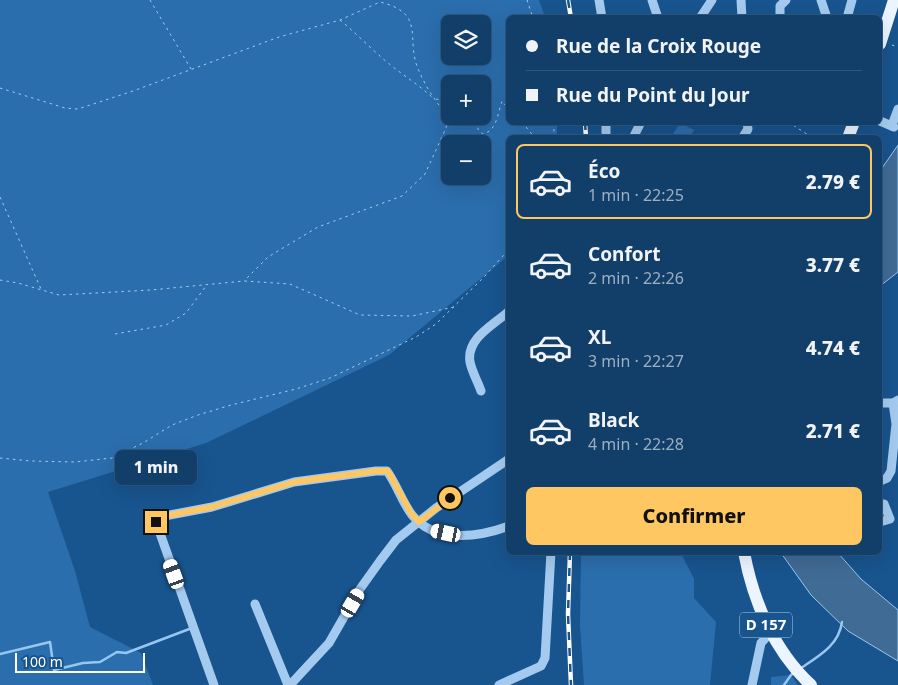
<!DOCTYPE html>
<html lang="fr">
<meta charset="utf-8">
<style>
body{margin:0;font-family:"Noto Sans",sans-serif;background:#1b4670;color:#f1f3f6;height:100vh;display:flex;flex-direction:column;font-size:19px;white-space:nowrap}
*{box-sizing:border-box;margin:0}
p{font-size:16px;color:#9cafc1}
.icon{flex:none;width:28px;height:28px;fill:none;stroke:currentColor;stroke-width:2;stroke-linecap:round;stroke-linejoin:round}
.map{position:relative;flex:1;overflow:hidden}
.sheet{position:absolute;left:506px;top:135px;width:376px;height:420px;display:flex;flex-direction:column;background:#123f6a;border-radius:8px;box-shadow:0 5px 20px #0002,0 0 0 1px #31587e}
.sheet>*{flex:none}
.guide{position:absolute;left:506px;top:15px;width:376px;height:110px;border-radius:8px;box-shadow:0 5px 20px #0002,0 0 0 1px #31587e;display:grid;align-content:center;height:110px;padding:0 20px;background:#123f6a}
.controls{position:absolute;left:441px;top:15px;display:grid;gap:10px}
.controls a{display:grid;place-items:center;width:50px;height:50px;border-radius:8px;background:#123f6a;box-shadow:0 5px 20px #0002,0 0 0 1px #31587e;font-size:25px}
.scale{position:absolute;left:15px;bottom:12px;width:130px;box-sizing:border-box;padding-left:5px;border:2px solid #fff;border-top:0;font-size:14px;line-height:18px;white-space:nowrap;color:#fff;-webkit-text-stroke:4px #18548e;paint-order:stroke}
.end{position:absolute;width:22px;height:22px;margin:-11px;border:6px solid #ffc762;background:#111;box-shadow:0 0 0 2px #111}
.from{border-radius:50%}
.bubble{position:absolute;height:35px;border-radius:8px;background:#123f6a;box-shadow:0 5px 20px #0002,0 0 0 1px #31587e;font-size:16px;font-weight:800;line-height:35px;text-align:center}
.car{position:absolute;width:15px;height:30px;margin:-15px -8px;border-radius:6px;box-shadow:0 0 4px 1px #0007;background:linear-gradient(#fff 24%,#345 0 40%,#fff 0 76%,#345 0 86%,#fff 0)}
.guide b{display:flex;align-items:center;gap:18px;height:48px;font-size:19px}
.guide b+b{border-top:1px solid #31587e}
.guide i{width:12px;height:12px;background:#f1f3f6}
ul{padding:9px 0 0;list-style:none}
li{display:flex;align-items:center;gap:15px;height:75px;margin:0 10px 8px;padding:0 10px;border:2px solid transparent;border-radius:8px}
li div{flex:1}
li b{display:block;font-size:19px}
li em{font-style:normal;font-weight:800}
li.selected{border-color:#ffc762}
li>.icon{width:45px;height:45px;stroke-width:1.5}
.action{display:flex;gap:10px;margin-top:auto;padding:10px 20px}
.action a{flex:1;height:58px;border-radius:8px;background:#ffc762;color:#111;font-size:20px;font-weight:800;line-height:58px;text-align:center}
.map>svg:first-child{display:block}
.green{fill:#2b6ead;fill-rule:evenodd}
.water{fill:#406b95;stroke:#97c7f1}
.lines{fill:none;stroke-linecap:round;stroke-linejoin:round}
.stream{stroke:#97c7f1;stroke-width:2.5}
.path{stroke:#a4cbef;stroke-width:1;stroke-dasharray:2.5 4;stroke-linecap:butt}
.minor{stroke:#a4cbef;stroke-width:9}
.major{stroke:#ecf5ff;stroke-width:12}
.rail-casing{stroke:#fff;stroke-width:4.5}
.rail{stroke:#18548e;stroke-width:2.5;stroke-dasharray:8;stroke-linecap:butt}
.route{stroke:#ffc762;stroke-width:6}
.labels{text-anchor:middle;stroke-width:5;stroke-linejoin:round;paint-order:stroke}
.shield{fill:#18548e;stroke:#baccdd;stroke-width:1}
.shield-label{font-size:15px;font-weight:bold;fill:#fff}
</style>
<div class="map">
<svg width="898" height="685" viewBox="0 0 898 685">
<rect width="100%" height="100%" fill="#18548e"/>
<!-- green -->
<g class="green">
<path d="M0 0H539L545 17 509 18V122L557 123V137L509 138V255L389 355 206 443 48 492 75 571 90 627 141 653 153 685H0ZM450 24H482V56H450ZM450 84H482V116H450ZM450 144H482V176H450Z"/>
<polygon points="680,123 694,130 690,137 671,137"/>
<polygon points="581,553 681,553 694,579 694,598 716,622 710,685 584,685 580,626"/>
<polygon points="791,675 798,685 771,685 771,677"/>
</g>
<!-- water -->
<g class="water">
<polygon points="898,145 898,272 880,286 880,171"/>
<polygon points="781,553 838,553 861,579 898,610 898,661 848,631 811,595"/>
</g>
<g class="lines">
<!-- stream -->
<g class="stream">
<polyline points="0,654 50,642 54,670 83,663 100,662 117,652 126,653 192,628"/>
<path d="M801 668C819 656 839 645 842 622"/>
<polyline points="784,685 791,675 794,673"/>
</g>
<!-- path -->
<g class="path">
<polyline points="150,0 191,69"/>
<polyline points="527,0 533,18"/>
<path d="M340 20C358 35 374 52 393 67 406 77 420 86 433 98"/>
<polyline points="892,45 898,47"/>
<path d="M0 88 65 108 78 109 133 91 279 37 340 20 380 2C428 14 404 39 419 71 423 80 428 90 434 98 438 105 444 110 448 116L446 128 425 174 402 196 318 227 268 257 244 281"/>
<polyline points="436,99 450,102"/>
<path d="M472 116 479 131 483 134C497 131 498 112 502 101L509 110"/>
<polyline points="522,122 535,138"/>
<polyline points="788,122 813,138"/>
<polyline points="553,138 555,122"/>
<polyline points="0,197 41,289"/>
<polyline points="0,280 18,283 59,295 151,290 244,281 290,284 360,315 412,316 454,307"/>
<polyline points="115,334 166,325 186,313 206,286"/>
<polyline points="0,458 31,461 75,462 112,458 143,443 172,425 198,415 231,405 296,389 330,378 416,337 436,324 485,276 509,249"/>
</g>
<!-- minor -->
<g class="minor">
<polyline points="599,0 602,18"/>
<polyline points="652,0 658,18"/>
<polyline points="741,0 742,18"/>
<polyline points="821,0 827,18"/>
<polyline points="700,18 712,0"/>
<polyline points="780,18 780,6 786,0"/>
<polyline points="847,18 852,0"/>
<polyline points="880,121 894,127"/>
<polyline points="892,125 898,109"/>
<polyline points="743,137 748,129 747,122"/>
<polyline points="606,138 606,122"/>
<polyline points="633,138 641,122"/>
<path d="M481 391C478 382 472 372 470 362 466 338 494 325 509 311"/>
<polyline points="880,403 893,403 898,400"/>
<polyline points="880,481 887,478 891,471 896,424 893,403"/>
<polyline points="880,504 884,504 890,519 880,522"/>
<polyline points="255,604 288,685"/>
<path d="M214 685 156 522 159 517 212 507 294 482 376 471H387C397 485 402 502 412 515 435 544 479 537 509 526"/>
<polyline points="290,685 329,643 360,589 380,561 396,540 436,508 509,459"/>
<polyline points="499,685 541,666 545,658 551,552"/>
<polyline points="752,685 761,643 771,632"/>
</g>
<!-- major -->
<g class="major">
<polyline points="880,44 894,0"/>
<polyline points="848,138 854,122"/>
<path d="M744 552C753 601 774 651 811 685"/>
</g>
<defs>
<g id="rail">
<polyline points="568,0 571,18"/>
<polyline points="585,122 586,138"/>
<polyline points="570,552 568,614 571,685"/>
</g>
</defs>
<!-- rail casing -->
<use href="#rail" class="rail-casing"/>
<!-- rail -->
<use href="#rail" class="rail"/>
</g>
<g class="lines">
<!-- route -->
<polyline class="route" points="156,522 159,517 212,507 294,482 376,471 388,471 411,513 419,522 450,498"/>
</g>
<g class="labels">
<!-- shield labels -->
<rect class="shield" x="740" y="612.5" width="52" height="25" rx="4"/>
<g class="shield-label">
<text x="766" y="630">D 157</text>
</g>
</g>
</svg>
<div class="controls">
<a><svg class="icon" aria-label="layers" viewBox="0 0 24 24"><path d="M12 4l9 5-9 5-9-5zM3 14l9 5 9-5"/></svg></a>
<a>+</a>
<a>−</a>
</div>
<div class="scale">100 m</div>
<i class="end from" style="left:450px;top:498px"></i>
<i class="end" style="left:156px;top:522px"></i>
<div class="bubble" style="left:115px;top:450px;width:82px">1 min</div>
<i class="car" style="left:446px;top:533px;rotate:282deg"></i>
<i class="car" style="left:174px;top:574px;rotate:340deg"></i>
<i class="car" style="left:353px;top:603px;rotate:30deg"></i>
<div class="guide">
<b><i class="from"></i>Rue de la Croix Rouge</b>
<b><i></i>Rue du Point du Jour</b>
</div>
<section class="sheet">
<ul>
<li class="selected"><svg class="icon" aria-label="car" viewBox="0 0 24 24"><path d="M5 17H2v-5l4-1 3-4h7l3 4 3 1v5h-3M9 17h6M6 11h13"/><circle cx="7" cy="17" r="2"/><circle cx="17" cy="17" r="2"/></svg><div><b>Éco</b><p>1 min · 22:25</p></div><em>2.79 €</em></li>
<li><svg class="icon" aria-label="car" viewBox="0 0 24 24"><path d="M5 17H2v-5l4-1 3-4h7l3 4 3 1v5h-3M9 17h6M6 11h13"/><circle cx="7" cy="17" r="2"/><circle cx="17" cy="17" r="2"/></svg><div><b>Confort</b><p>2 min · 22:26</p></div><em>3.77 €</em></li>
<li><svg class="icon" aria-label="car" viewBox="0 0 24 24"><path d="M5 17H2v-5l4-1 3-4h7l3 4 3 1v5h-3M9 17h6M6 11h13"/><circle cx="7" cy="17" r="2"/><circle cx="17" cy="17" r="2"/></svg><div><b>XL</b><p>3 min · 22:27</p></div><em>4.74 €</em></li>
<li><svg class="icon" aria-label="car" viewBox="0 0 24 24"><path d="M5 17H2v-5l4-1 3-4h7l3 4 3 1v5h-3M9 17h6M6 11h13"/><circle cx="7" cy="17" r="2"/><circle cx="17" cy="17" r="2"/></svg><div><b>Black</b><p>4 min · 22:28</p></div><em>2.71 €</em></li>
</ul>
<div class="action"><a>Confirmer</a></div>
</section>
</div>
